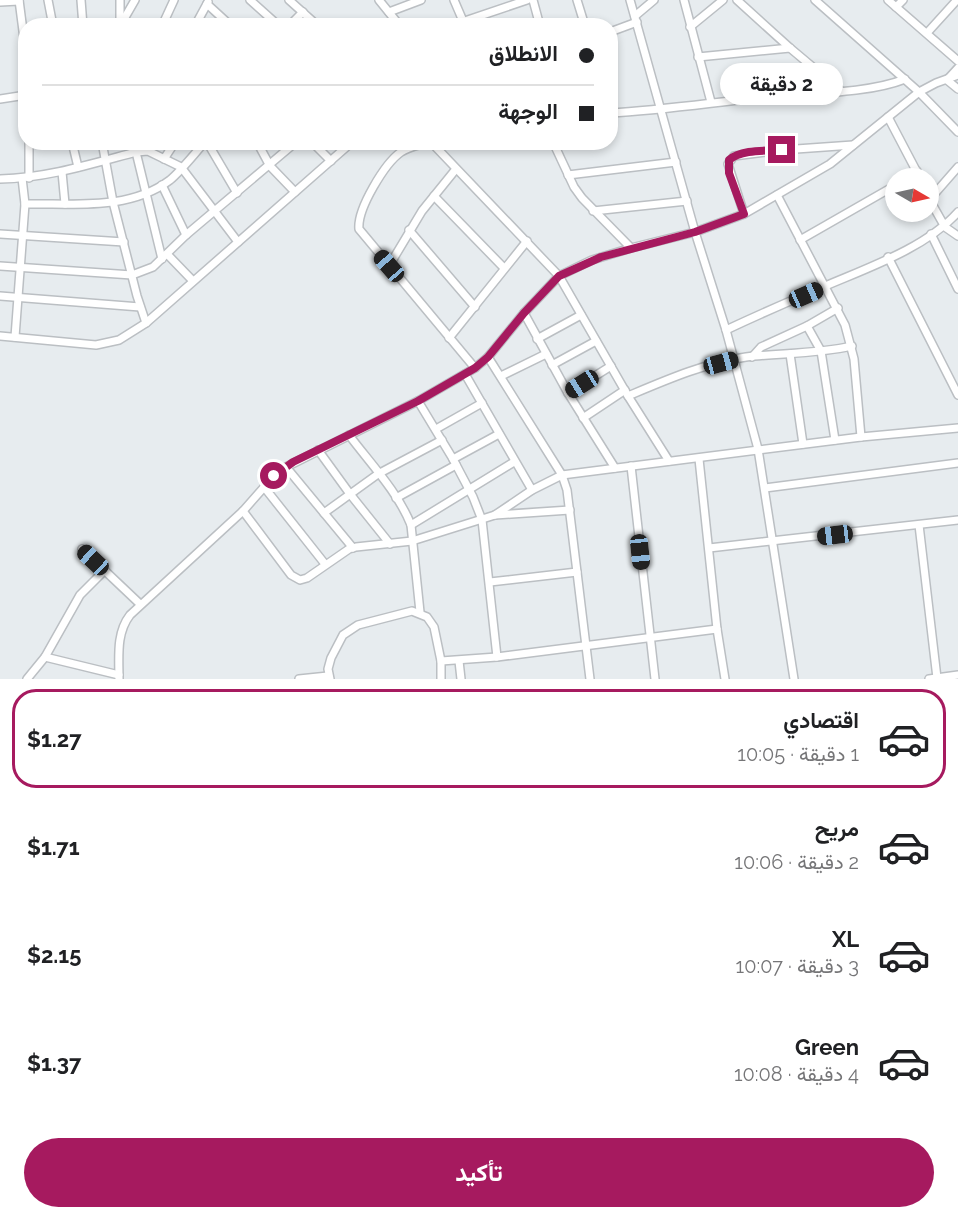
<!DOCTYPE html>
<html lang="ar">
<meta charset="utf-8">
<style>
body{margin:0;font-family:Raleway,Vazirmatn,sans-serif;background:#f2f2f2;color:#202124;direction:rtl;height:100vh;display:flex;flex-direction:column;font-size:22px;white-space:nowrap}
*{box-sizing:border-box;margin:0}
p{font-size:20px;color:#757577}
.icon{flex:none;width:33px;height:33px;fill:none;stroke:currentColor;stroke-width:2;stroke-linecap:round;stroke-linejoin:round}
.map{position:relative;height:679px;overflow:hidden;direction:ltr}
.drawer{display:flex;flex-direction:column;background:#fff;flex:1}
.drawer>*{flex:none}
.banner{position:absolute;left:18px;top:18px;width:600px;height:132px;border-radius:24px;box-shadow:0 3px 9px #0003;direction:rtl;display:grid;align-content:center;height:132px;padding:0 24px;background:#fff}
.needle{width:39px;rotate:99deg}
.tools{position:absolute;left:885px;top:168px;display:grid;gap:12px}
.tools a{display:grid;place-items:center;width:54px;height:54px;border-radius:50%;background:#fff;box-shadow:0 3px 9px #0003;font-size:30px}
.end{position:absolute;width:27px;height:27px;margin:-14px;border:8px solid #a61a5f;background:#fff;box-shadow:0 0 0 3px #fff}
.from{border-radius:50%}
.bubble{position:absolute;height:42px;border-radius:21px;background:#fff;box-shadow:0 3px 9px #0003;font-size:20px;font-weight:700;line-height:42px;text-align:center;direction:rtl}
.car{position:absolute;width:18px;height:36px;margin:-18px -9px;border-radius:8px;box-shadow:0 0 4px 2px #0007;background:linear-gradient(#222 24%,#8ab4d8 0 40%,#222 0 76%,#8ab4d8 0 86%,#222 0)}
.banner b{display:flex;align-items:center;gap:21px;height:57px;font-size:22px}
.banner b+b{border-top:2px solid #e0e0e0}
.banner i{width:15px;height:15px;background:#202124}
ul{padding:10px 0 0;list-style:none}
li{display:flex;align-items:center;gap:18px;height:99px;margin:0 12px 9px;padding:0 12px;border:3px solid transparent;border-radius:24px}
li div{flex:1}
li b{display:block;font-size:22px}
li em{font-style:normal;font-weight:700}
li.active{border-color:#a61a5f}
li>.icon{width:54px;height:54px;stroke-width:1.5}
.cta{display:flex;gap:12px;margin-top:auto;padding:12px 24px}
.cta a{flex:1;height:69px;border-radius:36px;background:#a61a5f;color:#fff;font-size:24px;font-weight:700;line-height:69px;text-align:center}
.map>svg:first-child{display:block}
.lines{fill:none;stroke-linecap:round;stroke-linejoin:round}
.minor-casing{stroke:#bbbfc3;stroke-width:10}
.minor{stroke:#fff;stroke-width:7}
.route{stroke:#a61a5f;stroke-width:8}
</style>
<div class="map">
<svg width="958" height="679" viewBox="0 0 958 679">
<rect width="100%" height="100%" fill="#e7ecef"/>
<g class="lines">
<defs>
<g id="minor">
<polyline points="19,0 26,54"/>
<polyline points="48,0 53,26"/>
<polyline points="81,0 83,26"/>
<polyline points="250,0 279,26"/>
<polyline points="289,0 318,26"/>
<polyline points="379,0 400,26"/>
<polyline points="454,0 463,21"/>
<polyline points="533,0 540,26"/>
<polyline points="577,0 585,26"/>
<polyline points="630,0 695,232 726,330 758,449 794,679"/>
<polyline points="684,0 711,102"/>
<polyline points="737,0 790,48 840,90"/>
<polyline points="815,0 919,92 958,132"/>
<polyline points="888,0 958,61"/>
<polyline points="0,2 19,1"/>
<polyline points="207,4 231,26"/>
<polyline points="896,7 903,0"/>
<polyline points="389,12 421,0"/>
<polyline points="635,16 654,0"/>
<polyline points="120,21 120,0"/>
<polyline points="120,26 135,0"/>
<polyline points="162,26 174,0"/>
<polyline points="195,26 208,2"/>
<polyline points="289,26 303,12"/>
<polyline points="450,26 527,0"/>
<polyline points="690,27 723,0"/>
<polyline points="610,32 637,22"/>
<polyline points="927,33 957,0"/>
<polyline points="698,57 790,48"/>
<polyline points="958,68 947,80 958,89"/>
<polyline points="0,99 26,95"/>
<path d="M610 113C666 110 721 101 776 96 815 93 870 93 905 79"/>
<polyline points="888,117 920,178"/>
<polyline points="72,142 78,167"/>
<polyline points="102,142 113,202 137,296 146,323"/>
<polyline points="136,142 136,152 162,259"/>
<polyline points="207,142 237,193"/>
<polyline points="257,142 270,166 295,192"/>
<polyline points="312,142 331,161"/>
<path d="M428 142C420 145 409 147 401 152 385 163 357 209 359 229L475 368"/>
<polyline points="431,142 559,276 628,396 669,461"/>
<polyline points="553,142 574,187 582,198 631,248"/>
<polyline points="164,159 175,142"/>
<polyline points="62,172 65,204"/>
<polyline points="568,175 676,162"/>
<polyline points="29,178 29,142"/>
<polyline points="905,178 917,171"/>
<path d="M0 179C47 178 91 164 136 152L148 151 181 167 238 242"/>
<polyline points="162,185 186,235"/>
<polyline points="777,195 845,325 854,359 861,437"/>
<polyline points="434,196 504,268"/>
<polyline points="928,197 945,227 958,236"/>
<polyline points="930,199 958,167"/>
<path d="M25 204C73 203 129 211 170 180 181 171 195 153 205 142"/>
<polyline points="593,211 687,201"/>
<polyline points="744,214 728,164 734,156 782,150 853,145"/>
<polyline points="409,230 475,307"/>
<polyline points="0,234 124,242"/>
<polyline points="931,234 958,289"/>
<polyline points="800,240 896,185"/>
<polyline points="167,254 193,281"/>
<polyline points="888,257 958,395"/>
<polyline points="0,266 132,275 153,267 186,235 296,142"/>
<polyline points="389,266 422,211 456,169"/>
<polyline points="0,296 140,307"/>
<polyline points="524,313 568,393 615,468"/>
<polyline points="807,326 821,351 835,440"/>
<path d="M726 330C758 315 790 301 823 287 867 268 926 248 958 212"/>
<polyline points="0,336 96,345 119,340 146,323 352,142"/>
<polyline points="15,337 25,204 22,178"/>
<polyline points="449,338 527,241"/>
<polyline points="537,339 581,315"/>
<polyline points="790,354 803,444"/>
<polyline points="488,357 562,475 567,490 590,679"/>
<polyline points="752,357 761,347 807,326 838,308"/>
<polyline points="552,365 596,341"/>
<polyline points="465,374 532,490"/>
<polyline points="501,376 546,354"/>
<polyline points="568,393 611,366"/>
<path d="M628 396C666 380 705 363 746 357 781 353 817 354 852 346"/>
<polyline points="418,401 453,459 473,497 482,520 497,657"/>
<polyline points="583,418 625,390"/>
<polyline points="436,429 482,403"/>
<path d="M349 435C370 463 398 492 411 525L420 612"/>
<polyline points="318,450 350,494 390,544"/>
<polyline points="453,459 499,434"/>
<polyline points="699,459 717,629 725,679"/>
<polyline points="631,466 655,679"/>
<polyline points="286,467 353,548"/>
<polyline points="264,487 325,564"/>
<polyline points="765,488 958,463"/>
<polyline points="396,498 456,465"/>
<polyline points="243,511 291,575 300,580 307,578 349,549 356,547 412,541 495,515 570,510"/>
<polyline points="324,513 378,474 442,440"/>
<polyline points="495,515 532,490 562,475 861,437 958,428"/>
<polyline points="411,525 514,462"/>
<polyline points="919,525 937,678"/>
<polyline points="709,548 958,520"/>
<polyline points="82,549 140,604"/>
<polyline points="490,582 577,572"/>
<polyline points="45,657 119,675"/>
<polyline points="441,661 497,657 717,629"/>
<polyline points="459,661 461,679"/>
<polyline points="27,679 45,657 80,595 105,570"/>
<path d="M119 679C119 657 116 633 130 615L243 511 274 476 286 467 418 401 475 368 488 357 524 313 559 276 592 260 631 248 695 232 744 214 830 164 919 92 936 83 958 75"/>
<polyline points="299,679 328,676"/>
<polyline points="330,679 328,669 331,658 343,635 358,625 412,611 427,617 434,627 441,661 441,679"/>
<polyline points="929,679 958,675"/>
</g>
</defs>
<!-- minor casing -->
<use href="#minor" class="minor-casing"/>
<!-- minor -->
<use href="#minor" class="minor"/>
</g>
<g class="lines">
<!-- route -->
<path class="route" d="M274 476 293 462 418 401 475 368 488 357 524 313 559 276 601 257 695 232 744 214 729 173V160C741 149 767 151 782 150"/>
</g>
</svg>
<div class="tools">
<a><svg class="needle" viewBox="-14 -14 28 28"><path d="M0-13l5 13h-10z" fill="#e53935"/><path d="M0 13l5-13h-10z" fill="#757577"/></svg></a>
</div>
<i class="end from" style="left:274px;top:476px"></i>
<i class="end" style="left:782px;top:150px"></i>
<div class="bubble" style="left:720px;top:63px;width:123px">2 دقيقة</div>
<i class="car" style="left:389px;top:266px;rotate:319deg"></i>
<i class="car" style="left:806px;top:295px;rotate:66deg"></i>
<i class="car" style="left:721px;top:363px;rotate:75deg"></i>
<i class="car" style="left:582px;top:384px;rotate:238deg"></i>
<i class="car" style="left:835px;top:535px;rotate:263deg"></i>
<i class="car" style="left:640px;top:552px;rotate:174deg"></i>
<i class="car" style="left:93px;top:560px;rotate:313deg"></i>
<div class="banner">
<b><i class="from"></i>الانطلاق</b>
<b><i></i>الوجهة</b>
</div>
</div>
<section class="drawer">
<ul>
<li class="active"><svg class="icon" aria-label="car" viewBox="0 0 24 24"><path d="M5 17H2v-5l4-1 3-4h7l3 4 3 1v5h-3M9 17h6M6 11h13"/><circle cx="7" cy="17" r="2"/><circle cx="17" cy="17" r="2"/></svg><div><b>اقتصادي</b><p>1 دقيقة · 10:05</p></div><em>$1.27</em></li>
<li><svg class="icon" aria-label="car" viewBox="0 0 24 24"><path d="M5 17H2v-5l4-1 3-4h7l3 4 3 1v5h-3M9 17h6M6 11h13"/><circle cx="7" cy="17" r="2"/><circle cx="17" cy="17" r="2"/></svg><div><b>مريح</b><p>2 دقيقة · 10:06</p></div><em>$1.71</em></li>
<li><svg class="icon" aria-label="car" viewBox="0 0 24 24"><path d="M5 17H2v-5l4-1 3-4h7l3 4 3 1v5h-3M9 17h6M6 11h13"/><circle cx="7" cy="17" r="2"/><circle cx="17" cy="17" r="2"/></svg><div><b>XL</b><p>3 دقيقة · 10:07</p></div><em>$2.15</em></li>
<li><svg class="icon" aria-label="car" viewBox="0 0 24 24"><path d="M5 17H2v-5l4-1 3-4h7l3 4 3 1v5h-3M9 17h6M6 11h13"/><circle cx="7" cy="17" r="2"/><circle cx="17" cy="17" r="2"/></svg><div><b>Green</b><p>4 دقيقة · 10:08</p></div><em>$1.37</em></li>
</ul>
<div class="cta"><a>تأكيد</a></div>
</section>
